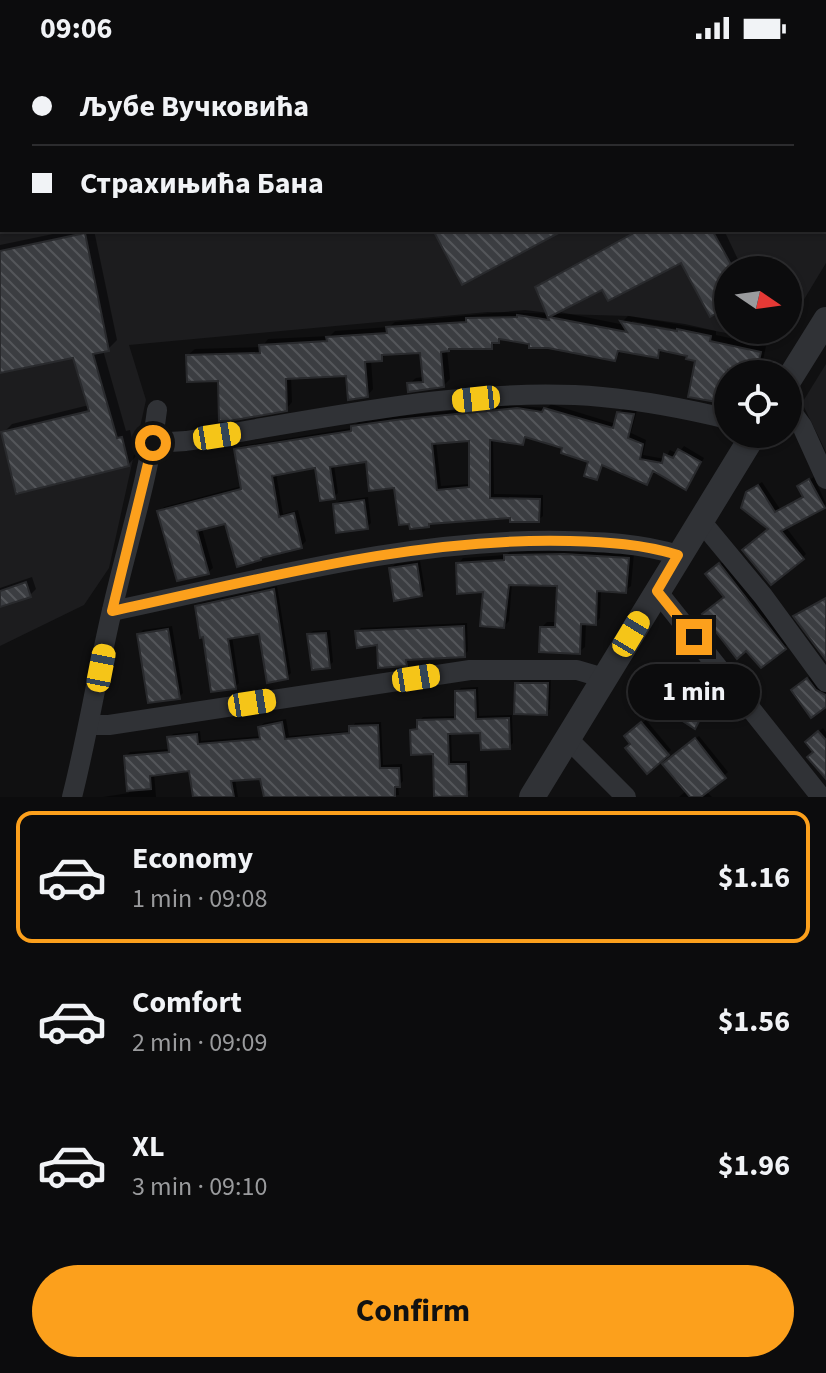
<!DOCTYPE html>
<meta charset="utf-8">
<style>
body{margin:0;font-family:"Source Sans 3",sans-serif;background:#1a1a1b;color:#f1f3f6;height:100vh;display:flex;flex-direction:column;font-size:30px;white-space:nowrap}
*{box-sizing:border-box;margin:0}
p{font-size:26px;color:#9a9b9d}
.icon{flex:none;width:44px;height:44px;fill:none;stroke:currentColor;stroke-width:2;stroke-linecap:round;stroke-linejoin:round}
.map{position:relative;height:741px;overflow:hidden}
.details{display:flex;flex-direction:column;background:#0c0c0d;flex:1}
.details>*{flex:none}
.top-card{position:absolute;left:0px;top:0px;width:826px;height:176px;box-shadow:0 2px 6px #0004,0 0 0 2px #2c2c2e;display:grid;align-content:center;height:176px;padding:0 32px;background:#0c0c0d}
.needle{width:52px;rotate:103deg}
.tools{position:absolute;left:714px;top:200px;display:grid;gap:16px}
.tools a{display:grid;place-items:center;width:88px;height:88px;border-radius:50%;background:#0c0c0d;box-shadow:0 2px 6px #0004,0 0 0 2px #2c2c2e;font-size:40px}
.end{position:absolute;width:36px;height:36px;margin:-18px;border:10px solid #fca01c;background:#111;box-shadow:0 0 0 4px #111}
.from{border-radius:50%}
.bubble{position:absolute;height:56px;border-radius:28px;background:#0c0c0d;box-shadow:0 2px 6px #0004,0 0 0 2px #2c2c2e;font-size:26px;font-weight:700;line-height:56px;text-align:center}
.car{position:absolute;width:24px;height:48px;margin:-24px -12px;border-radius:10px;box-shadow:0 0 6px 2px #0007;background:linear-gradient(#f5c518 24%,#345 0 40%,#f5c518 0 76%,#345 0 86%,#f5c518 0)}
.top-card b{display:flex;align-items:center;gap:28px;height:76px;font-size:30px}
.top-card b+b{border-top:2px solid #2c2c2e}
.top-card i{width:20px;height:20px;background:#f1f3f6}
ul{padding:14px 0 0;list-style:none}
li{display:flex;align-items:center;gap:24px;height:132px;margin:0 16px 12px;padding:0 16px;border:4px solid transparent;border-radius:16px}
li div{flex:1}
li b{display:block;font-size:30px}
li em{font-style:normal;font-weight:700}
li.selected{border-color:#fca01c}
li>.icon{width:72px;height:72px;stroke-width:1.5}
.button{display:flex;gap:16px;margin-top:auto;padding:16px 32px}
.button a{flex:1;height:92px;border-radius:48px;background:#fca01c;color:#111;font-size:32px;font-weight:700;line-height:92px;text-align:center}
.status{display:flex;justify-content:space-between;align-items:center;height:56px;padding:0 40px;background:#0c0c0d;direction:ltr}
.status svg{height:22px;fill:currentColor}
.map>svg:first-child{display:block}
.built{fill:#1c1c1e}
.shadow{fill:#0007;fill-rule:evenodd}
.building{fill:url(#building-back-hatch);stroke:#292a2d;stroke-width:2;fill-rule:evenodd}
.lines{fill:none;stroke-linecap:round;stroke-linejoin:round}
.minor{stroke:#303236;stroke-width:20}
.tertiary{stroke:#303236;stroke-width:26}
.route{stroke:#fca01c;stroke-width:10}
</style>
<div class="status"><b>09:06</b><svg viewBox="0 0 49 12"><path d="M0 12V9h3v3zM5 12V6h3v6zM10 12V3h3v9zM15 12V0h3v12zM26 1h20v11H26zM47 4h2v5h-2z"/></svg></div>
<div class="map">
<svg width="826" height="741" viewBox="0 0 826 741">
<defs>
<pattern id="building-back-hatch" width="6" height="6" patternUnits="userSpaceOnUse" patternTransform="scale(2)"><rect width="6" height="6" fill="#3b3d41"/><path d="M-1 5l2 2M0 0l6 6M5-1l2 2" fill="none" stroke="#54565a"/></pattern>
</defs>
<rect width="100%" height="100%" fill="#101011"/>
<!-- built -->
<g class="built">
<polygon points="99,0 826,0 826,207 788,270 788,214 728,214 728,274 786,274 778,286 629,260 488,256 129,289 146,344 109,512 84,549 0,590 0,48 2,47 2,174 824,174 824,2 95,2"/>
<polygon points="826,308 826,396 802,347"/>
</g>
<!-- shadow -->
<g class="shadow">
<polygon points="336,0 388,0 389,2 337,2"/>
<polygon points="72,174 94,174 117,284 108,293 103,294 126,375 130,374 136,400 128,409 3,377 12,368 89,349 74,300 0,315 0,189"/>
<path d="M637 174H724L743 214H728V249L682 205 602 232 555 255 625 269 623 265 628 260 685 268 716 275V279L766 290 762 309 756 315 728 318V346L697 304 689 298 664 293 657 300 622 294 615 303 502 282 491 291H450L447 294 450 323 444 329 409 328 416 322 424 321 422 295 387 297 381 303 371 304 373 333 367 340 348 318 291 321 292 346 286 353 220 323 188 299 195 293 262 291 268 283 330 280 335 275 389 271 395 266 525 254 549 257 537 231 544 225ZM632 265 687 275 686 279 632 269Z"/>
<path d="M551 348 616 368 619 357 624 352 637 354 631 377 646 384 643 399 665 403 670 394 678 398 684 390 704 402 690 427 654 414 646 426 604 408 596 422 591 405 565 391 528 380 523 387 493 382 494 438 543 439V460L538 464 396 430 368 404 334 409 338 437 334 441 317 410 276 417 283 458 298 454 306 485 301 490 226 466 202 473 213 512 208 516 160 455 164 451 242 430 237 394 241 390 352 372 358 366 401 360 506 349 547 352ZM471 383V428L441 430 436 386Z"/>
<polygon points="814,421 826,448 785,470 806,498 802,502 771,472 753,432 762,426 780,453 804,440 799,430"/>
<polygon points="368,441 371,467 367,471 335,449 339,445"/>
<polygon points="570,494 634,497 631,530 625,535 601,533 600,562 595,567 586,566 585,591 579,596 542,571 547,566 557,566 559,528 512,527 509,565 504,570 486,534 458,508 463,502 506,499 511,495"/>
<polygon points="420,505 425,534 421,538 391,512 395,508"/>
<polygon points="724,505 788,588 784,592 726,541 712,515"/>
<polygon points="32,521 36,533 30,539 0,549 0,552 0,532"/>
<polygon points="277,530 291,617 287,621 261,575 232,580 239,627 235,631 205,579 197,551 201,547"/>
<polygon points="467,567 468,595 464,599 410,604 406,608 379,587 357,576 361,572"/>
<polygon points="172,570 183,637 179,641 139,578 143,574"/>
<polygon points="330,574 333,606 329,610 309,578 313,575"/>
<polygon points="690,606 713,621 708,629 716,635 701,664 695,670 684,612"/>
<polygon points="811,620 826,635 826,649 797,631"/>
<polygon points="521,624 551,624 550,653 546,657 517,628"/>
<polygon points="478,631 479,660 512,659 513,687 509,691 482,675 451,676 452,705 470,705 470,734 459,741 436,741 435,696 412,674 419,670 419,665 423,661 457,660 457,636 461,632"/>
<polygon points="286,663 289,680 351,675 355,667 381,666 383,709 402,708 403,725 398,730 399,739 266,741 262,720 235,723 238,741 195,741 191,713 154,717 156,741 103,741 129,737 126,700 130,696 170,693 169,682 173,678 200,675 201,685 262,680 260,671 264,667"/>
<polygon points="646,664 671,694 647,715 627,680"/>
<polygon points="823,672 826,676 826,716 816,696 807,686"/>
<polygon points="699,680 728,716 706,735 712,741 679,741 687,734 668,705"/>
</g>
<!-- building -->
<g class="building">
<polygon points="433,174 564,174 462,229"/>
<polygon points="639,174 712,174 734,214 728,214 728,251 710,261 681,207 608,245 602,234 549,261 627,276 620,265 677,275 677,273 711,280 710,285 761,296 756,318 728,314 728,348 688,341 695,305 686,303 687,300 659,294 658,302 618,295 615,305 548,292 529,292 529,288 499,283 499,287 492,287 492,293 449,293 449,295 441,296 444,331 408,336 407,327 423,326 420,297 382,299 382,305 365,306 368,341 348,344 346,320 286,323 287,355 229,365 219,365 218,325 187,326 186,299 260,297 259,289 327,285 326,281 387,277 386,271 466,266 466,262 517,261 517,259 549,264 535,231"/>
<polygon points="85,177 109,295 93,298 117,382 122,381 129,410 16,438 1,376 89,355 73,302 0,317 0,195"/>
<path d="M517 352 542 356 544 352 613 372 617 356 634 358 628 382 643 388 640 403 662 407 664 398 673 402 678 393 701 406 686 434 653 415 647 429 602 409 597 424 584 420 588 406 561 397 562 392 525 381 523 389 490 384V442L540 443 539 466H510V462L429 468V471L410 473 409 468 399 469 394 432 369 435 366 406 330 411 335 443 320 445 315 412 272 420 279 461 294 457 302 492 261 502V504L237 511 225 468 197 475 209 518 177 525 157 455 241 433 234 393 351 375V370L395 364ZM469 385V431L437 434 432 388Z"/>
<polygon points="809,423 825,452 781,475 804,503 771,529 742,494 768,473 741,452 746,436 758,429 775,456 803,441 797,430"/>
<polygon points="364,444 368,473 336,477 333,448"/>
<polygon points="564,498 629,502 626,537 597,535 596,569 581,568 580,598 539,596 540,571 555,571 557,530 509,529 504,572 480,570 483,536 457,538 456,507 504,504 504,499"/>
<polygon points="719,507 786,593 761,612 746,595 737,603 702,558 724,541 705,518"/>
<polygon points="417,508 422,540 394,545 389,512"/>
<polygon points="26,526 31,541 0,551 0,535"/>
<polygon points="274,533 288,623 267,627 259,578 228,583 236,633 211,636 203,581 200,582 195,550"/>
<polygon points="826,542 826,604 793,560"/>
<polygon points="464,570 465,601 406,604 407,610 378,612 377,589 357,592 355,575"/>
<polygon points="168,573 180,643 148,647 137,578"/>
<polygon points="326,577 330,612 312,614 307,578"/>
<polygon points="682,611 708,628 703,636 711,642 695,673 658,649"/>
<polygon points="807,622 816,634 826,639 826,651 811,662 791,634"/>
<polygon points="515,627 548,627 547,659 514,658"/>
<polygon points="475,634 476,663 509,662 510,693 481,694 480,677 448,678 449,708 466,708 467,740 434,741 433,698 411,699 410,674 417,673 417,664 455,663 455,635"/>
<polygon points="282,666 285,683 349,677 349,670 378,669 380,712 399,712 400,731 395,731 395,741 264,741 260,723 231,725 234,741 193,741 189,715 150,720 151,733 127,735 124,700 169,696 167,681 197,678 198,688 260,683 258,671"/>
<polygon points="641,666 669,699 647,718 625,692 630,688 624,680"/>
<polygon points="818,675 826,684 826,723 807,701 813,696 805,686"/>
<polygon points="695,682 726,722 701,741 690,741 662,708"/>
</g>
<g class="lines">
<!-- minor -->
<g class="minor">
<polyline points="38,2 42,0"/>
<polyline points="0,21 2,20"/>
<polyline points="788,351 802,370 826,423"/>
<path d="M153 387 186 385C317 364 470 329 602 341 645 345 687 353 728 363"/>
<polyline points="700,464 763,540 826,626"/>
<polyline points="657,535 821,741"/>
<path d="M112 555C260 524 411 482 564 485 603 486 640 487 678 499"/>
<polyline points="90,669 109,669 470,614 577,614 604,622"/>
<polyline points="567,682 626,741"/>
<path d="M72 741C88 678 98 613 113 550 128 485 149 420 157 354"/>
</g>
<!-- tertiary -->
<g class="tertiary">
<polyline points="788,325 826,264"/>
<polyline points="532,741 754,378"/>
</g>
</g>
<g class="lines">
<!-- route -->
<path class="route" d="M153 387 112 555C262 523 415 481 570 485 607 486 642 488 678 499L657 535 694 581"/>
</g>
</svg>
<div class="tools">
<a><svg class="needle" viewBox="-14 -14 28 28"><path d="M0-13l5 13h-10z" fill="#e53935"/><path d="M0 13l5-13h-10z" fill="#9a9b9d"/></svg></a>
<a><svg class="icon" aria-label="locate" viewBox="0 0 24 24"><circle cx="12" cy="12" r="6"/><path d="M12 2v4M12 18v4M2 12h4M18 12h4"/></svg></a>
</div>
<i class="end from" style="left:153px;top:387px"></i>
<i class="end" style="left:694px;top:581px"></i>
<div class="bubble" style="left:628px;top:608px;width:132px">1 min</div>
<i class="car" style="left:476px;top:343px;rotate:264deg"></i>
<i class="car" style="left:217px;top:380px;rotate:81deg"></i>
<i class="car" style="left:631px;top:578px;rotate:31deg"></i>
<i class="car" style="left:101px;top:612px;rotate:11deg"></i>
<i class="car" style="left:416px;top:622px;rotate:81deg"></i>
<i class="car" style="left:252px;top:647px;rotate:81deg"></i>
<div class="top-card">
<b><i class="from"></i>Љубе Вучковића</b>
<b><i></i>Страхињића Бана</b>
</div>
</div>
<section class="details">
<ul>
<li class="selected"><svg class="icon" aria-label="car" viewBox="0 0 24 24"><path d="M5 17H2v-5l4-1 3-4h7l3 4 3 1v5h-3M9 17h6M6 11h13"/><circle cx="7" cy="17" r="2"/><circle cx="17" cy="17" r="2"/></svg><div><b>Economy</b><p>1 min · 09:08</p></div><em>$1.16</em></li>
<li><svg class="icon" aria-label="car" viewBox="0 0 24 24"><path d="M5 17H2v-5l4-1 3-4h7l3 4 3 1v5h-3M9 17h6M6 11h13"/><circle cx="7" cy="17" r="2"/><circle cx="17" cy="17" r="2"/></svg><div><b>Comfort</b><p>2 min · 09:09</p></div><em>$1.56</em></li>
<li><svg class="icon" aria-label="car" viewBox="0 0 24 24"><path d="M5 17H2v-5l4-1 3-4h7l3 4 3 1v5h-3M9 17h6M6 11h13"/><circle cx="7" cy="17" r="2"/><circle cx="17" cy="17" r="2"/></svg><div><b>XL</b><p>3 min · 09:10</p></div><em>$1.96</em></li>
</ul>
<div class="button"><a>Confirm</a></div>
</section>
